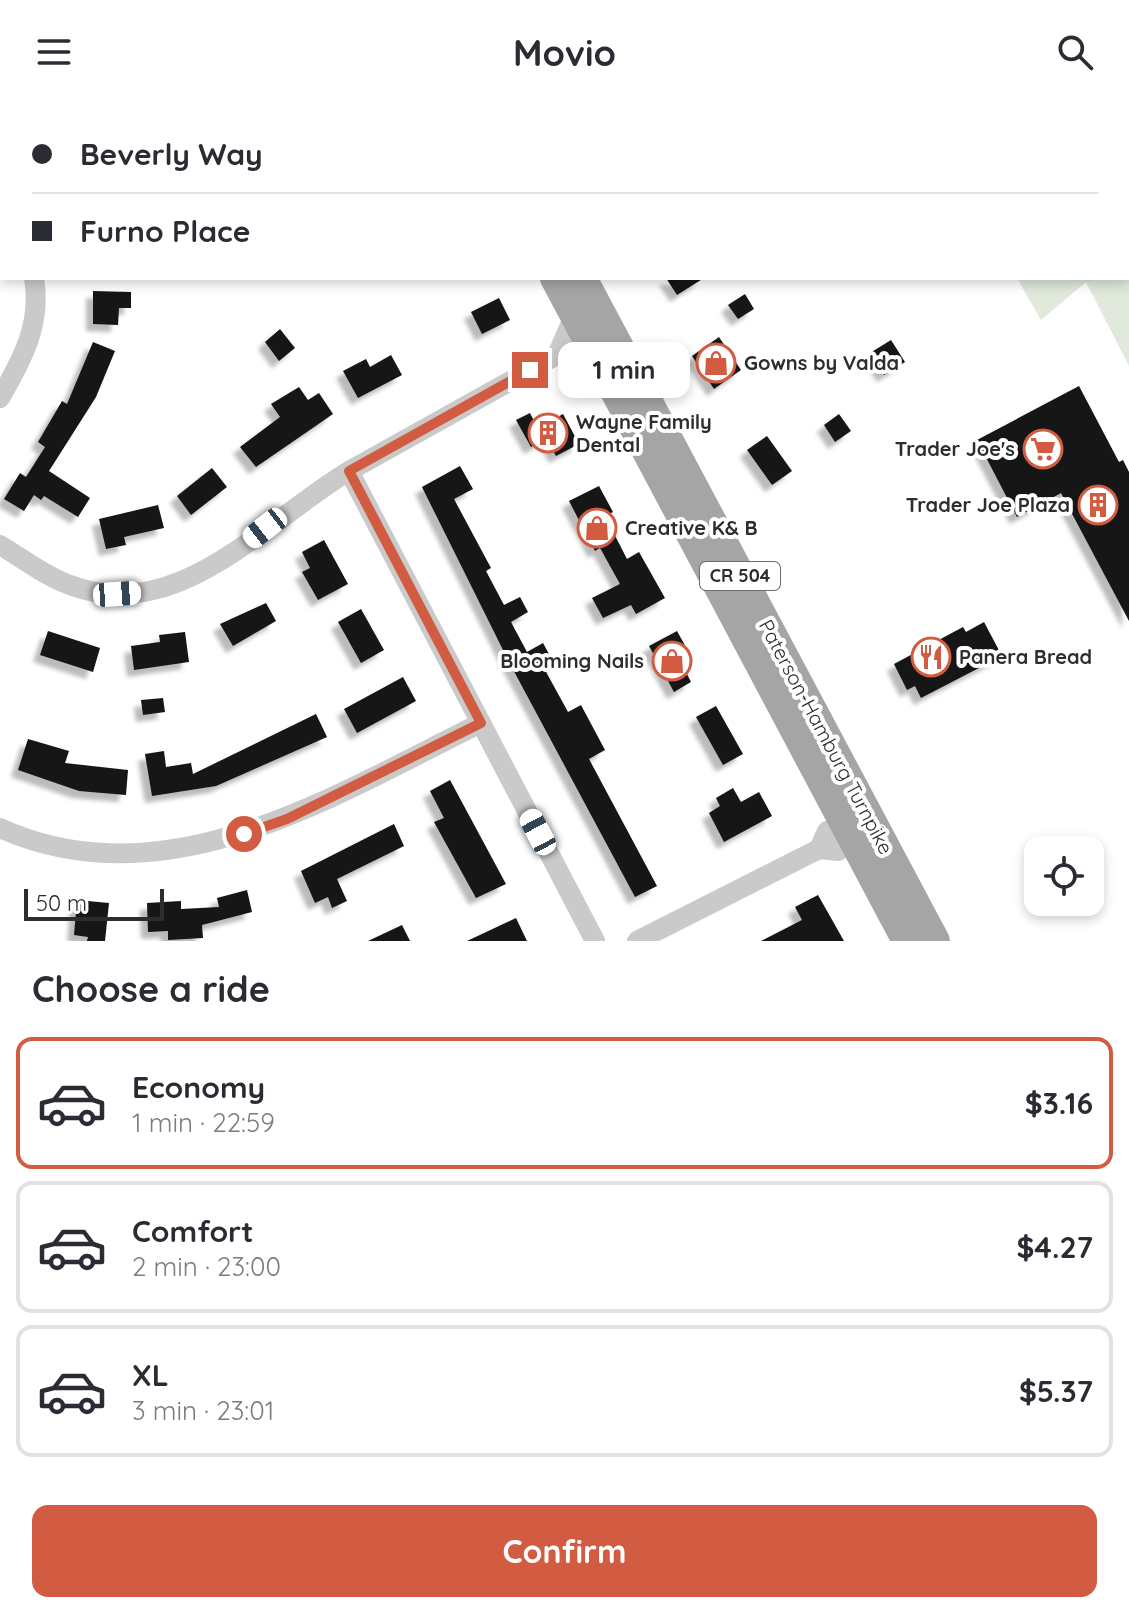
<!DOCTYPE html>
<meta charset="utf-8">
<style>
body{margin:0;font-family:Quicksand,sans-serif;background:#f7f7f7;color:#2b2b33;height:100vh;display:flex;flex-direction:column;font-size:30px;white-space:nowrap}
*{box-sizing:border-box;margin:0}
p{font-size:26px;color:#7c7c81}
.icon{flex:none;width:44px;height:44px;fill:none;stroke:currentColor;stroke-width:2;stroke-linecap:round;stroke-linejoin:round}
.map{position:relative;height:837px;overflow:hidden}
.side{display:flex;flex-direction:column;background:#fff;flex:1}
.side>*{flex:none}
.guide{position:absolute;left:0px;top:0px;width:1130px;height:176px;box-shadow:0 4px 12px #0003;display:grid;align-content:center;height:176px;padding:0 32px;background:#fff}
.buttons{position:absolute;left:1024px;top:732px;display:grid;gap:16px}
.buttons a{display:grid;place-items:center;width:80px;height:80px;border-radius:16px;background:#fff;box-shadow:0 4px 12px #0003;font-size:40px}
.scale{position:absolute;left:24px;bottom:20px;width:140px;box-sizing:border-box;padding-left:8px;border:4px solid #2d2d2d;border-top:0;font-size:22px;line-height:28px;white-space:nowrap;color:#2d2d2d;-webkit-text-stroke:6px #fff;paint-order:stroke}
.end{position:absolute;width:36px;height:36px;margin:-18px;border:10px solid #d25c41;background:#fff;box-shadow:0 0 0 4px #fff}
.from{border-radius:50%}
.bubble{position:absolute;height:56px;border-radius:16px;background:#fff;box-shadow:0 4px 12px #0003;font-size:26px;font-weight:700;line-height:56px;text-align:center}
.car{position:absolute;width:24px;height:48px;margin:-24px -12px;border-radius:10px;box-shadow:0 0 6px 2px #0007;background:linear-gradient(#fff 24%,#345 0 40%,#fff 0 76%,#345 0 86%,#fff 0)}
.guide b{display:flex;align-items:center;gap:28px;height:76px;font-size:30px}
.guide b+b{border-top:2px solid #e1e1e2}
.guide i{width:20px;height:20px;background:#2b2b33}
ul{padding:0;list-style:none}
li{display:flex;align-items:center;gap:24px;height:132px;margin:0 16px 12px;padding:0 16px;border:4px solid #e1e1e2;border-radius:16px}
li div{flex:1}
li b{display:block;font-size:30px}
li em{font-style:normal;font-weight:700}
li.active{border-color:#d25c41}
li>.icon{width:72px;height:72px;stroke-width:1.5}
h2{padding:0 32px;font-size:36px;line-height:96px}
.cta{display:flex;gap:16px;margin-top:auto;padding:16px 32px}
.cta a{flex:1;height:92px;border-radius:16px;background:#d25c41;color:#fff;font-size:32px;font-weight:700;line-height:92px;text-align:center}
header{display:flex;justify-content:space-between;align-items:center;height:104px;padding:0 32px;background:#fff;font-size:36px;font-weight:700}
.map>svg:first-child{display:block}
.green{fill:#e0e9dc}
.building{fill:#141414;filter:url(#shadow)}
.lines{fill:none;stroke-linecap:round;stroke-linejoin:round}
.minor{stroke:#cacaca;stroke-width:20}
.primary{stroke:#a5a5a5;stroke-width:30}
.route{stroke:#d25c41;stroke-width:10}
.labels{text-anchor:middle;stroke-width:8;stroke-linejoin:round;paint-order:stroke}
.shield{fill:#fff;stroke:#6c6c6c;stroke-width:2}
.shield-label{font-size:18px;font-weight:bold;fill:#2d2d2d}
.poi-label{font-size:20px;font-weight:bold;fill:#2d2d2d;stroke:#fff;text-anchor:start}
.street-label{font-size:20px;fill:#2d2d2d;stroke:#fff}
</style>
<header><svg class="icon" aria-label="menu" viewBox="0 0 24 24"><path d="M4 6h16M4 12h16M4 18h16"/></svg>Movio<svg class="icon" aria-label="search" viewBox="0 0 24 24"><circle cx="10" cy="10" r="6"/><path d="M15 15l6 6"/></svg></header>
<div class="map">
<svg width="1129" height="837" viewBox="0 0 1129 837">
<defs>
<filter id="shadow"><feDropShadow dx="-7" dy="7" stdDeviation="2" flood-color="#0004"/></filter>
</defs>
<rect width="100%" height="100%" fill="#fff"/>
<!-- green -->
<g class="green">
<polygon points="746,0 1122,0 1123,2 742,2"/>
<polygon points="1128,7 1129,9 1129,262 1086,178 1041,216 1017,174 1128,174"/>
</g>
<!-- building -->
<g class="building">
<polygon points="666,174 704,174 677,191"/>
<polygon points="93,187 131,188 131,204 119,204 118,221 93,220"/>
<polygon points="745,190 754,205 738,215 728,201"/>
<polygon points="499,194 510,216 482,230 471,208"/>
<polygon points="280,225 295,244 279,257 265,238"/>
<polygon points="719,233 741,266 714,285 692,252"/>
<polygon points="891,236 905,258 884,271 870,249"/>
<polygon points="93,238 115,247 96,293 49,367 90,394 78,413 44,392 41,396 34,391 24,407 4,395 20,369 26,373 45,343 38,338 62,297 67,300"/>
<polygon points="391,251 402,271 358,294 343,267 366,255 370,263"/>
<polygon points="1079,282 1119,358 1123,356 1129,368 1129,517 1061,389 1017,413 977,336"/>
<polygon points="299,283 308,296 319,289 333,310 256,363 240,343 280,313 271,300"/>
<polygon points="530,309 544,336 531,343 516,316"/>
<polygon points="563,310 579,340 556,352 540,323"/>
<polygon points="839,310 851,327 835,338 824,321"/>
<polygon points="767,332 792,367 772,381 747,346"/>
<polygon points="460,362 473,385 454,395 491,464 486,467 504,501 520,493 528,508 511,518 527,548 543,539 555,561 545,566 568,608 581,601 605,646 589,655 657,782 635,793 509,558 422,383"/>
<polygon points="212,364 227,383 191,411 177,392"/>
<polygon points="599,382 613,408 605,412 627,455 639,448 665,494 636,510 631,501 603,514 592,494 620,480 600,444 595,447 569,397"/>
<polygon points="158,401 164,424 124,433 126,441 106,445 99,415"/>
<polygon points="324,436 348,480 318,496 302,468 310,464 302,448"/>
<polygon points="266,499 276,517 233,542 220,520"/>
<polygon points="361,505 384,546 361,559 338,518"/>
<polygon points="984,518 1002,552 921,594 915,582 907,586 894,560 963,523 966,528"/>
<polygon points="48,527 100,544 93,568 40,551"/>
<polygon points="677,527 692,554 682,560 691,578 674,588 649,542"/>
<polygon points="185,528 189,558 134,566 131,542 160,538 159,531"/>
<polygon points="403,573 416,597 357,629 344,605"/>
<polygon points="163,594 165,608 143,611 141,596"/>
<polygon points="716,602 743,650 723,661 696,613"/>
<polygon points="316,610 327,633 216,682 152,692 145,650 164,647 166,663 191,659 193,670"/>
<polygon points="28,635 69,647 65,659 128,666 126,691 79,687 18,666"/>
<polygon points="450,676 506,780 476,794 434,718 444,714 430,687"/>
<polygon points="733,684 741,698 759,688 772,712 724,738 709,709 720,702 716,694"/>
<polygon points="394,720 404,742 337,775 347,797 332,804 328,793 315,799 301,767"/>
<polygon points="247,786 252,808 202,821 203,834 168,836 168,827 148,828 147,799 181,797 181,805 219,803 217,794"/>
<polygon points="818,791 844,837 761,837 802,816 795,803"/>
<polygon points="77,796 109,799 105,837 87,837 88,833 74,831"/>
<polygon points="516,814 527,837 467,837"/>
<polygon points="402,821 410,837 368,837"/>
</g>
<g class="lines">
<!-- minor -->
<g class="minor">
<polyline points="0,111 2,113"/>
<polyline points="557,251 575,210"/>
<path d="M0 294C22 256 42 220 34 174"/>
<polyline points="349,367 595,837"/>
<path d="M0 441C22 454 45 472 70 481 177 522 265 417 349 367L557 251 600 257"/>
<path d="M0 724C167 799 334 691 481 619"/>
<polyline points="637,837 819,745 838,747 850,731 827,727 819,745"/>
</g>
<!-- primary -->
<g class="primary">
<polyline points="460,0 462,2"/>
<polyline points="489,0 490,2"/>
<polyline points="555,174 907,837"/>
<polyline points="582,174 935,837"/>
</g>
</g>
<g class="lines">
<!-- route -->
<polyline class="route" points="244,730 287,715 481,619 349,367 530,266"/>
</g>
<!-- icons -->
<defs>
<symbol id="shop-ring" viewBox="-11 -11 22 22"><circle r="9.5" fill="#fff" stroke="#d25c41" stroke-width="1.5"/><path d="M-5-2.5h2.3a2.7 3.5 0 0 1 5.4 0H5L5.5 6h-11ZM-1.5-2.5h3a1.5 2.3 0 0 0-3 0Z" fill="#d25c41"/></symbol>
<symbol id="building-ring" viewBox="-11 -11 22 22"><circle r="9.5" fill="#fff" stroke="#d25c41" stroke-width="1.5"/><path d="M-4-6H4V6H1V3H-1V6H-4ZM-2.5-4.3h1.7v1.8h-1.7ZM.8-4.3h1.7v1.8H.8ZM-2.5-1h1.7V.8h-1.7ZM.8-1h1.7V.8H.8Z" fill="#d25c41"/></symbol>
<symbol id="supermarket-ring" viewBox="-11 -11 22 22"><circle r="9.5" fill="#fff" stroke="#d25c41" stroke-width="1.5"/><path d="M-6-5.5h2.5l.6 2H6L4.5 2H-2.5L-4.4-4H-6ZM-1.5 3.2a1.3 1.3 0 1 0 .1 0ZM3 3.2a1.3 1.3 0 1 0 .1 0Z" fill="#d25c41"/></symbol>
<symbol id="restaurant-ring" viewBox="-11 -11 22 22"><circle r="9.5" fill="#fff" stroke="#d25c41" stroke-width="1.5"/><path d="M-5-6h1v4h1v-4h1v4h1v-4h1v5L-1.5 .5V6h-2V.5L-5-1ZM5-6V6H3V1.5H1.5Q1.5-4 5-6Z" fill="#d25c41"/></symbol>
</defs>
<g fill-rule="evenodd">
<use href="#shop-ring" x="694" y="237" width="44" height="44"/>
<use href="#building-ring" x="526" y="307" width="44" height="44"/>
<use href="#supermarket-ring" x="1021" y="323" width="44" height="44"/>
<use href="#building-ring" x="1076" y="379" width="44" height="44"/>
<use href="#shop-ring" x="575" y="402" width="44" height="44"/>
<use href="#restaurant-ring" x="909" y="531" width="44" height="44"/>
<use href="#shop-ring" x="650" y="535" width="44" height="44"/>
</g>
<g class="labels">
<!-- shield labels -->
<rect class="shield" x="700" y="458" width="80" height="28" rx="6"/>
<g class="shield-label">
<text x="740" y="478">CR 504</text>
</g>
<!-- poi labels -->
<g class="poi-label">
<text x="744" y="266">Gowns by Valda</text>
<text x="576" y="325">Wayne Family<tspan x="576" dy="23">Dental</tspan></text>
<text x="1015" y="352" text-anchor="end">Trader Joe's</text>
<text x="1070" y="408" text-anchor="end">Trader Joe Plaza</text>
<text x="625" y="431">Creative K&amp; B</text>
<text x="959" y="560">Panera Bread</text>
<text x="644" y="564" text-anchor="end">Blooming Nails</text>
</g>
<!-- street labels -->
<g class="street-label">
<text transform="translate(826 633) rotate(62)" y="7">Paterson-Hamburg Turnpike</text>
</g>
</g>
</svg>
<div class="buttons">
<a><svg class="icon" aria-label="locate" viewBox="0 0 24 24"><circle cx="12" cy="12" r="6"/><path d="M12 2v4M12 18v4M2 12h4M18 12h4"/></svg></a>
</div>
<div class="scale">50 m</div>
<i class="end from" style="left:244px;top:730px"></i>
<i class="end" style="left:530px;top:266px"></i>
<div class="bubble" style="left:558px;top:238px;width:132px">1 min</div>
<i class="car" style="left:265px;top:424px;rotate:232deg"></i>
<i class="car" style="left:117px;top:490px;rotate:86deg"></i>
<i class="car" style="left:538px;top:728px;rotate:332deg"></i>
<div class="guide">
<b><i class="from"></i>Beverly Way</b>
<b><i></i>Furno Place</b>
</div>
</div>
<section class="side">
<h2>Choose a ride</h2>
<ul>
<li class="active"><svg class="icon" aria-label="car" viewBox="0 0 24 24"><path d="M5 17H2v-5l4-1 3-4h7l3 4 3 1v5h-3M9 17h6M6 11h13"/><circle cx="7" cy="17" r="2"/><circle cx="17" cy="17" r="2"/></svg><div><b>Economy</b><p>1 min · 22:59</p></div><em>$3.16</em></li>
<li><svg class="icon" aria-label="car" viewBox="0 0 24 24"><path d="M5 17H2v-5l4-1 3-4h7l3 4 3 1v5h-3M9 17h6M6 11h13"/><circle cx="7" cy="17" r="2"/><circle cx="17" cy="17" r="2"/></svg><div><b>Comfort</b><p>2 min · 23:00</p></div><em>$4.27</em></li>
<li><svg class="icon" aria-label="car" viewBox="0 0 24 24"><path d="M5 17H2v-5l4-1 3-4h7l3 4 3 1v5h-3M9 17h6M6 11h13"/><circle cx="7" cy="17" r="2"/><circle cx="17" cy="17" r="2"/></svg><div><b>XL</b><p>3 min · 23:01</p></div><em>$5.37</em></li>
</ul>
<div class="cta"><a>Confirm</a></div>
</section>
